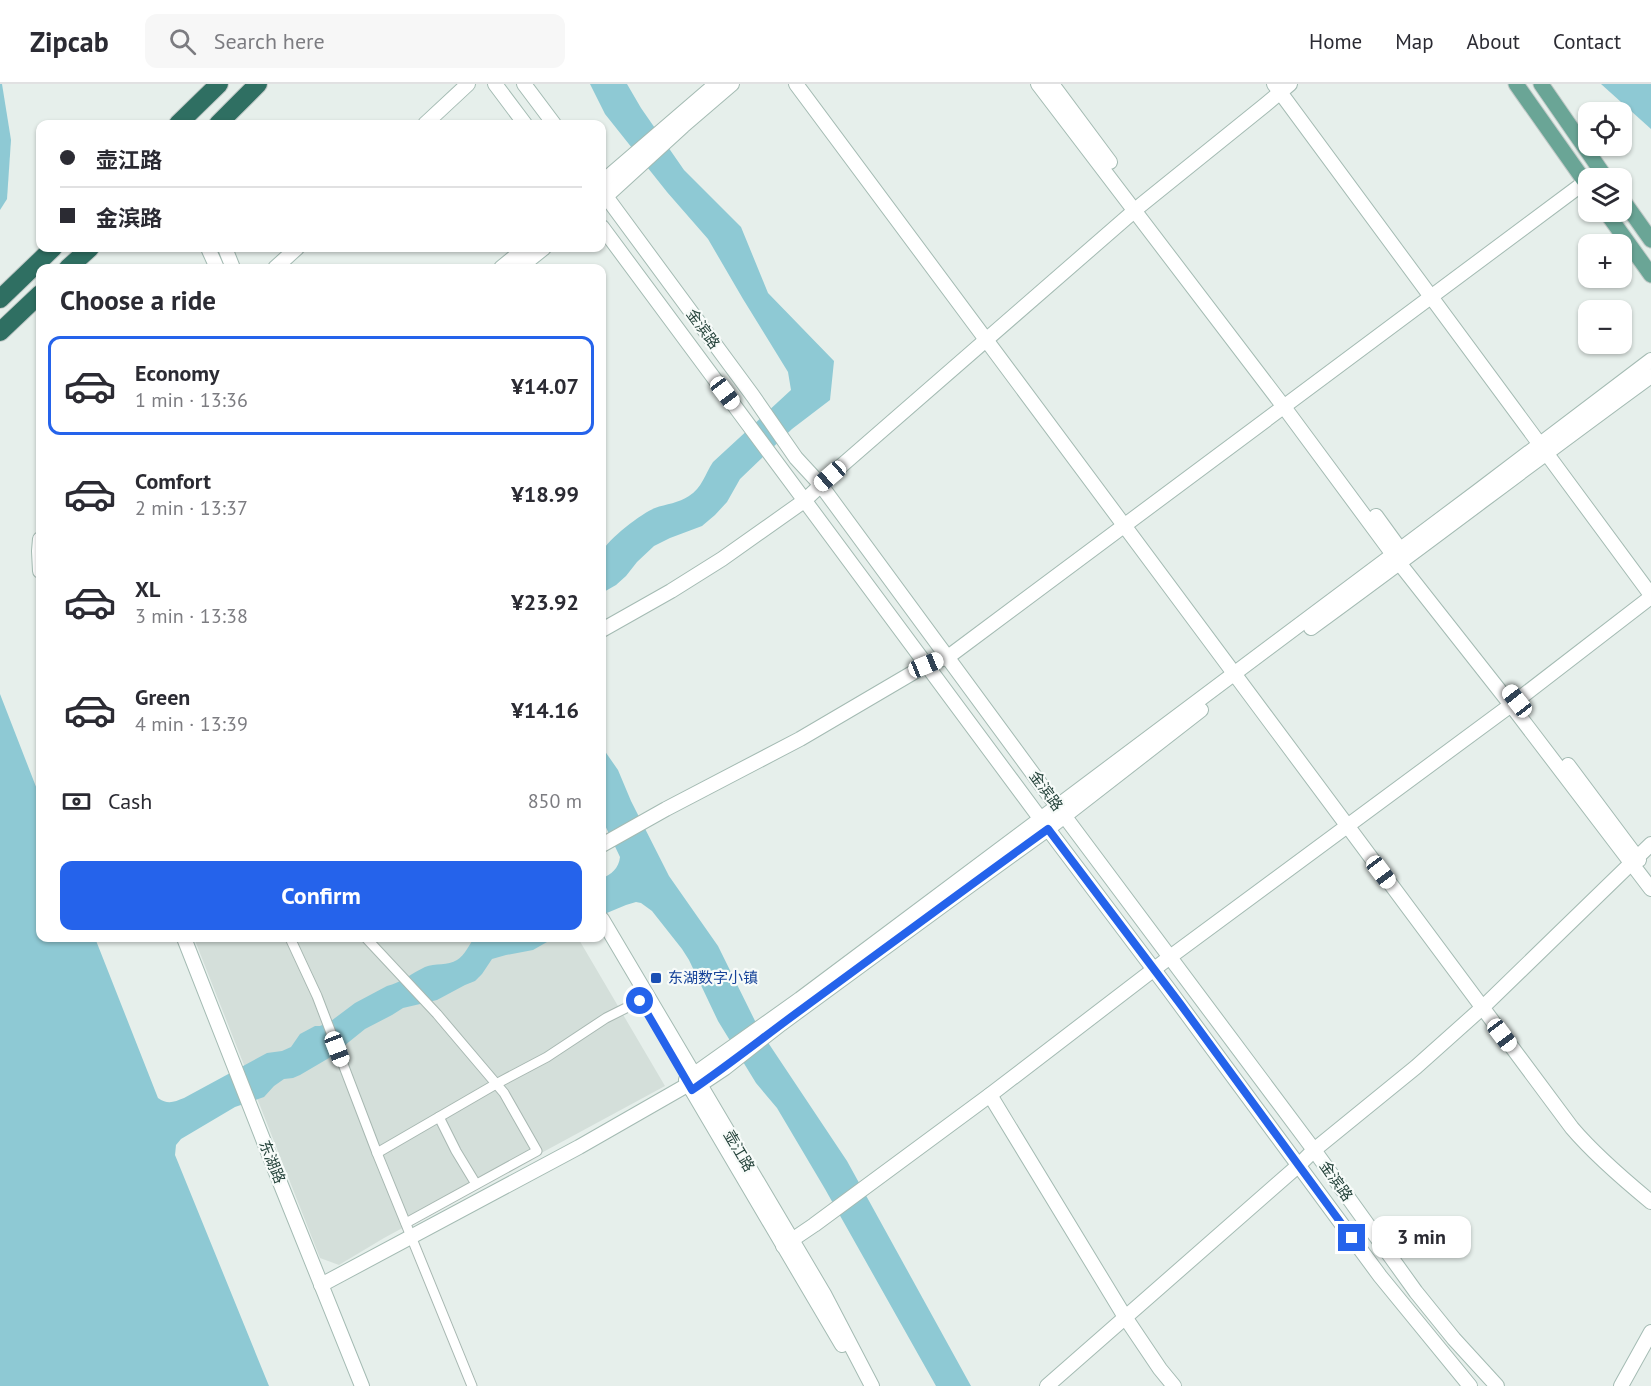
<!DOCTYPE html>
<meta charset="utf-8">
<style>
body{margin:0;font-family:"PT Sans","Noto Sans SC",sans-serif;background:#f7f7f7;color:#2b2b33;height:100vh;display:flex;flex-direction:column;font-size:22px;white-space:nowrap}
*{box-sizing:border-box;margin:0}
p{font-size:20px;color:#7c7c81}
.icon{flex:none;width:33px;height:33px;fill:none;stroke:currentColor;stroke-width:2;stroke-linecap:round;stroke-linejoin:round}
.map{position:relative;flex:1;overflow:hidden}
.details{position:absolute;left:36px;top:180px;width:570px;height:678px;display:flex;flex-direction:column;background:#fff;border-radius:12px;box-shadow:0 2px 4px #0004}
.details>*{flex:none}
.top-card{position:absolute;left:36px;top:36px;width:570px;height:132px;border-radius:12px;box-shadow:0 2px 4px #0004;display:grid;align-content:center;height:132px;padding:0 24px;background:#fff}
.tools{position:absolute;left:1578px;top:18px;display:grid;gap:12px}
.tools a{display:grid;place-items:center;width:54px;height:54px;border-radius:12px;background:#fff;box-shadow:0 2px 4px #0004;font-size:30px}
.end{position:absolute;width:27px;height:27px;margin:-14px;border:8px solid #2563eb;background:#fff;box-shadow:0 0 0 3px #fff}
.from{border-radius:50%}
.bubble{position:absolute;height:42px;border-radius:12px;background:#fff;box-shadow:0 2px 4px #0004;font-size:20px;font-weight:700;line-height:42px;text-align:center}
.car{position:absolute;width:18px;height:36px;margin:-18px -9px;border-radius:8px;box-shadow:0 0 4px 2px #0007;background:linear-gradient(#fff 24%,#345 0 40%,#fff 0 76%,#345 0 86%,#fff 0)}
.top-card b{display:flex;align-items:center;gap:21px;height:57px;font-size:22px}
.top-card b+b{border-top:2px solid #e1e1e2}
.top-card i{width:15px;height:15px;background:#2b2b33}
ul{padding:0;list-style:none}
li{display:flex;align-items:center;gap:18px;height:99px;margin:0 12px 9px;padding:0 12px;border:3px solid transparent;border-radius:12px}
li div{flex:1}
li b{display:block;font-size:22px}
li em{font-style:normal;font-weight:700}
li.selected{border-color:#2563eb}
li>.icon{width:54px;height:54px;stroke-width:1.5}
h2{padding:0 24px;font-size:27px;line-height:72px}
.pay{display:flex;align-items:center;gap:15px;height:66px;padding:0 24px;font-size:22px}
.pay p{margin-inline-start:auto}
.cta{display:flex;gap:12px;margin-top:auto;padding:12px 24px}
.cta a{flex:1;height:69px;border-radius:12px;background:#2563eb;color:#fff;font-size:24px;font-weight:700;line-height:69px;text-align:center}
header{display:flex;align-items:center;gap:36px;box-sizing:border-box;height:84px;padding:0 30px;background:#fff;border-bottom:2px solid #e1e1e2}
header strong{font-size:28px}
nav{display:flex;gap:33px;margin-inline-start:auto;font-size:21px}
.search{width:420px;height:54px;background:#f7f7f7;display:flex;align-items:center;gap:15px;box-sizing:border-box;padding:0 21px;border-radius:12px;color:#7c7c81;font-size:22px}
.map>svg:first-child{display:block}
.built{fill:#d4dfda}
.water{fill:#8ec9d4}
.lines{fill:none;stroke-linecap:round;stroke-linejoin:round}
.street-casing{stroke:#a8b8b2;stroke-width:11}
.secondary-casing{stroke:#a4bbb3;stroke-width:16}
.primary-casing{stroke:#c2cac8;stroke-width:17}
.highway-casing{stroke:#c2cac8;stroke-width:20}
.street{stroke:#fff;stroke-width:9}
.secondary{stroke:#fff;stroke-width:14}
.primary{stroke:#6aa596;stroke-width:15}
.highway{stroke:#2f6f62;stroke-width:18}
.route{stroke:#2563eb;stroke-width:8}
.transit-dot{fill:#1a4fb4;stroke:#f7fbf9;stroke-width:2}
.labels{text-anchor:middle;stroke-width:4.5;stroke-linejoin:round;paint-order:stroke}
.street-label{font-size:15px;fill:#24423a;stroke:#f7fbf9}
.transit-label{font-size:15px;fill:#164399;stroke:#f7fbf9;text-anchor:start}
</style>
<header>
<strong>Zipcab</strong>
<div class="search"><svg class="icon" aria-label="search" viewBox="0 0 24 24"><circle cx="10" cy="10" r="6"/><path d="M15 15l6 6"/></svg>Search here</div>
<nav><a>Home</a><a>Map</a><a>About</a><a>Contact</a></nav>
</header>
<div class="map">
<svg width="1651" height="1302" viewBox="0 0 1651 1302">
<rect width="100%" height="100%" fill="#e6efeb"/>
<!-- built -->
<polygon class="built" points="194,854 578,854 665,1002 384,1154 339,1181 320,1174"/>
<!-- water -->
<g class="water">
<polygon points="0,0 2,0 11,56 7,115 0,126"/>
<path d="M590 0H627L641 24 684 86 741 143 768 209 834 277 830 316 792 345 740 395 727 418 715 431 702 442 670 454 654 462 637 478 626 492 616 501 602 509C602 499 599 476 602 468 608 455 642 429 655 424 666 420 679 419 689 412 702 404 705 390 713 378L791 306 788 288 743 215 708 155 667 108 605 30Z"/>
<polygon points="1601,0 1651,0 1651,45"/>
<path d="M0 610 40 713V854H95L158 1014C168 1021 174 1018 184 1014L267 969 282 967 291 963 300 950 315 942H320L331 937 355 919 387 902C401 899 412 889 425 883 435 879 448 882 457 876 465 871 469 861 474 854H554L533 866 506 871 492 875 482 890 475 897 465 901 437 916 403 924 392 931 365 945 329 974 300 991 293 994 284 995 274 1002 264 1013 235 1023 181 1055 176 1061 175 1071 269 1302H0Z"/>
<path d="M602 663 618 686 631 717 669 792 718 862 759 945 847 1077 971 1302H936L825 1105 777 1024 756 999 718 937 689 876 682 865 652 827 641 819 636 818 626 821 602 831V794C611 791 619 784 620 773L602 735Z"/>
</g>
<g class="lines">
<defs>
<g id="street">
<polyline points="290,854 317,912 377,1069 472,1302"/>
<polyline points="366,854 437,930 504,1009 537,1067 406,1139"/>
<polyline points="439,1033 456,1067 476,1100"/>
<polyline points="377,1069 496,1000 547,973 606,934 640,917"/>
</g>
<g id="secondary">
<polyline points="495,0 525,40"/>
<polyline points="524,0 554,40"/>
<path d="M796 0 1572 1044C1595 1071 1623 1095 1651 1118"/>
<polyline points="1038,0 1284,323 1400,480 1511,621 1651,805"/>
<polyline points="1052,0 1110,78"/>
<polyline points="1274,0 1651,511"/>
<polyline points="425,40 468,0"/>
<polyline points="602,98 716,0"/>
<polyline points="602,107 753,312 796,374 820,400 1042,702 1314,1066 1416,1208 1454,1255 1497,1302"/>
<polyline points="602,116 683,42 732,0"/>
<polyline points="602,143 1048,745 1167,903 1380,1192 1470,1302"/>
<polyline points="208,164 217,184"/>
<polyline points="225,164 233,184"/>
<polyline points="275,184 297,164"/>
<polyline points="501,184 525,164"/>
<polyline points="519,184 544,164"/>
<polyline points="1376,432 1405,472"/>
<polyline points="40,455 39,467 40,487"/>
<path d="M1311 544C1425 461 1537 375 1651 292"/>
<polyline points="602,546 671,507 722,475 804,417 840,383 1141,121 1265,21 1290,0"/>
<polyline points="1568,681 1639,776"/>
<polyline points="602,761 666,725 800,655 926,581 948,573 1585,98"/>
<polyline points="602,835 824,1210 872,1302"/>
<polyline points="184,854 279,1096 362,1302"/>
<polyline points="686,996 800,915 1478,407 1651,276"/>
<polyline points="687,998 842,1261"/>
<polyline points="692,1006 725,984 781,940 954,813 1048,745 1201,626"/>
<polyline points="990,1011 1125,1233 1160,1285 1174,1302"/>
<polyline points="783,1162 814,1141 990,1011 1170,873 1511,621 1651,513"/>
<polyline points="321,1201 579,1063 689,1000"/>
<polyline points="1047,1302 1299,1081 1314,1066 1416,983 1482,924 1651,760"/>
<polyline points="1621,1302 1651,1248"/>
</g>
<g id="primary">
<polyline points="1516,0 1588,102"/>
<polyline points="1541,0 1606,94"/>
<polyline points="1622,115 1651,156"/>
<polyline points="1606,128 1651,191"/>
</g>
<g id="highway">
<polyline points="178,40 219,0"/>
<polyline points="218,40 258,0"/>
<polyline points="68,184 90,164"/>
<polyline points="0,215 53,164"/>
<polyline points="0,248 40,210"/>
</g>
</defs>
<!-- street casing -->
<use href="#street" class="street-casing"/>
<!-- secondary casing -->
<use href="#secondary" class="secondary-casing"/>
<!-- primary casing -->
<use href="#primary" class="primary-casing"/>
<!-- highway casing -->
<use href="#highway" class="highway-casing"/>
<!-- street -->
<use href="#street" class="street"/>
<!-- secondary -->
<use href="#secondary" class="secondary"/>
<!-- primary -->
<use href="#primary" class="primary"/>
<!-- highway -->
<use href="#highway" class="highway"/>
</g>
<g class="lines">
<!-- route -->
<path class="route" d="M640 917 692 1006C730 980 765 952 802 925 884 865 966 804 1048 745L1181 921 1352 1154"/>
</g>
<!-- markers -->
<rect class="transit-dot" x="650" y="888" width="12" height="12" rx="3"/>
<g class="labels">
<!-- street labels -->
<g class="street-label">
<text transform="translate(703 245) rotate(54)" y="5">金滨路</text>
<text transform="translate(1046 707) rotate(54)" y="5">金滨路</text>
<text transform="translate(739 1067) rotate(59)" y="5">壶江路</text>
<text transform="translate(272 1078) rotate(68)" y="5">东湖路</text>
<text transform="translate(1336 1097) rotate(55)" y="5">金滨路</text>
</g>
<!-- transit labels -->
<g class="transit-label">
<text x="668" y="899">东湖数字小镇</text>
</g>
</g>
</svg>
<div class="tools">
<a><svg class="icon" aria-label="locate" viewBox="0 0 24 24"><circle cx="12" cy="12" r="6"/><path d="M12 2v4M12 18v4M2 12h4M18 12h4"/></svg></a>
<a><svg class="icon" aria-label="layers" viewBox="0 0 24 24"><path d="M12 4l9 5-9 5-9-5zM3 14l9 5 9-5"/></svg></a>
<a>+</a>
<a>−</a>
</div>
<i class="end from" style="left:640px;top:917px"></i>
<i class="end" style="left:1352px;top:1154px"></i>
<div class="bubble" style="left:1372px;top:1132px;width:99px">3 min</div>
<i class="car" style="left:725px;top:309px;rotate:143deg"></i>
<i class="car" style="left:830px;top:392px;rotate:229deg"></i>
<i class="car" style="left:926px;top:581px;rotate:68deg"></i>
<i class="car" style="left:1517px;top:617px;rotate:322deg"></i>
<i class="car" style="left:1381px;top:788px;rotate:143deg"></i>
<i class="car" style="left:1502px;top:951px;rotate:143deg"></i>
<i class="car" style="left:337px;top:965px;rotate:159deg"></i>
<div class="top-card">
<b><i class="from"></i>壶江路</b>
<b><i></i>金滨路</b>
</div>
<section class="details">
<h2>Choose a ride</h2>
<ul>
<li class="selected"><svg class="icon" aria-label="car" viewBox="0 0 24 24"><path d="M5 17H2v-5l4-1 3-4h7l3 4 3 1v5h-3M9 17h6M6 11h13"/><circle cx="7" cy="17" r="2"/><circle cx="17" cy="17" r="2"/></svg><div><b>Economy</b><p>1 min · 13:36</p></div><em>¥14.07</em></li>
<li><svg class="icon" aria-label="car" viewBox="0 0 24 24"><path d="M5 17H2v-5l4-1 3-4h7l3 4 3 1v5h-3M9 17h6M6 11h13"/><circle cx="7" cy="17" r="2"/><circle cx="17" cy="17" r="2"/></svg><div><b>Comfort</b><p>2 min · 13:37</p></div><em>¥18.99</em></li>
<li><svg class="icon" aria-label="car" viewBox="0 0 24 24"><path d="M5 17H2v-5l4-1 3-4h7l3 4 3 1v5h-3M9 17h6M6 11h13"/><circle cx="7" cy="17" r="2"/><circle cx="17" cy="17" r="2"/></svg><div><b>XL</b><p>3 min · 13:38</p></div><em>¥23.92</em></li>
<li><svg class="icon" aria-label="car" viewBox="0 0 24 24"><path d="M5 17H2v-5l4-1 3-4h7l3 4 3 1v5h-3M9 17h6M6 11h13"/><circle cx="7" cy="17" r="2"/><circle cx="17" cy="17" r="2"/></svg><div><b>Green</b><p>4 min · 13:39</p></div><em>¥14.16</em></li>
</ul>
<div class="pay"><svg class="icon" aria-label="cash" viewBox="0 0 24 24"><path d="M3 7h18v10H3z"/><circle cx="12" cy="12" r="2"/></svg>Cash<p>850 m</p></div>
<div class="cta"><a>Confirm</a></div>
</section>
</div>
